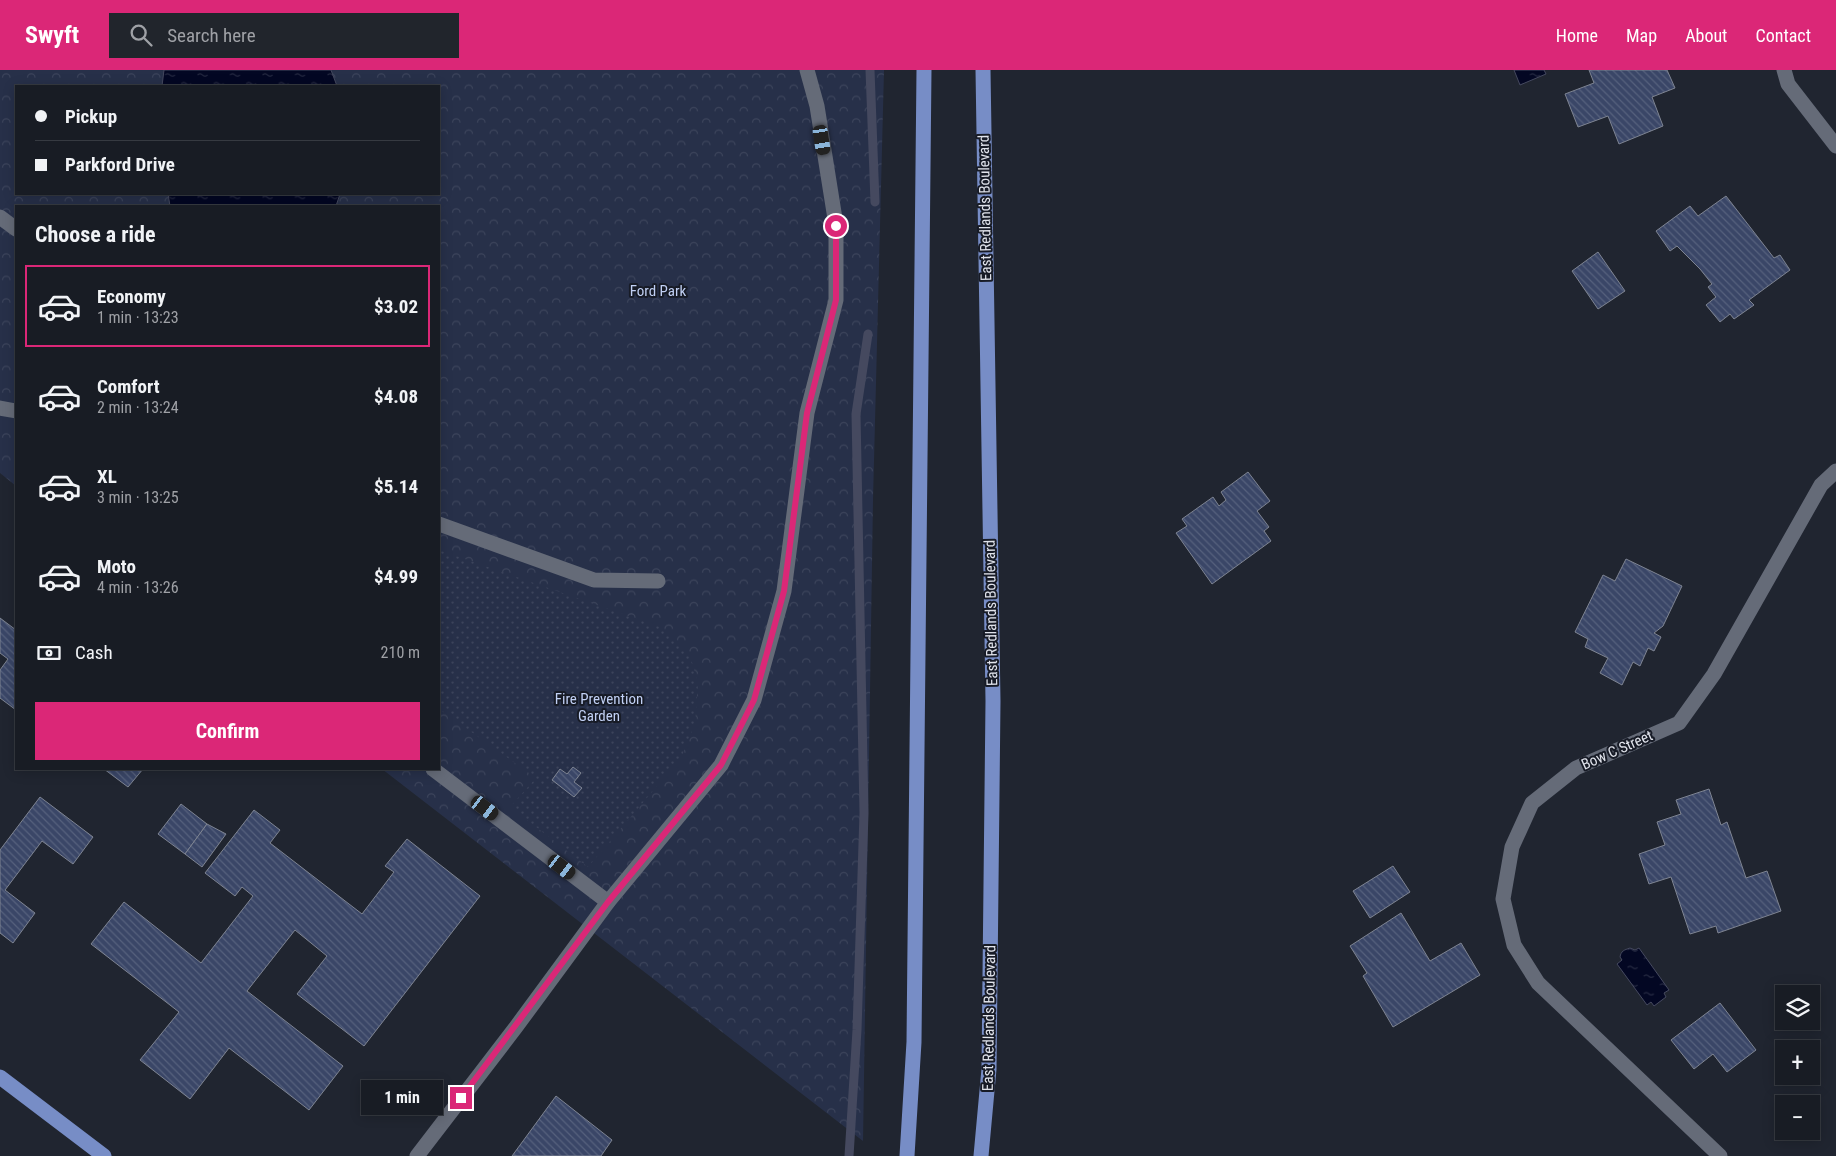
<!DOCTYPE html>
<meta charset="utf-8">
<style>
body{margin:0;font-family:"Roboto Condensed",sans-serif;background:#21252c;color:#f1f3f6;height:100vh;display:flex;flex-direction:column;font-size:19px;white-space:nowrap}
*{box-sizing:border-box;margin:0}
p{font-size:16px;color:#9fa1a6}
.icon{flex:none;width:28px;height:28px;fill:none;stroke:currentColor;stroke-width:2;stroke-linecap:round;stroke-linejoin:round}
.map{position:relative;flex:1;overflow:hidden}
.panel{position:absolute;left:15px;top:135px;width:425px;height:565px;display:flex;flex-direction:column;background:#181c24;border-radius:0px;box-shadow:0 2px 12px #0003,0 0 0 1px #363a41}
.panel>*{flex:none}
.top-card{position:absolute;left:15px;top:15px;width:425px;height:110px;border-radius:0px;box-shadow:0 2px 12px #0003,0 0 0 1px #363a41;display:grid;align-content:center;height:110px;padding:0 20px;background:#181c24}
.fabs{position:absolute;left:1775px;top:915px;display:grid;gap:10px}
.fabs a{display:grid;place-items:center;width:45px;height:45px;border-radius:0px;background:#181c24;box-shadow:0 2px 12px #0003,0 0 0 1px #363a41;font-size:25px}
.end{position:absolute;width:22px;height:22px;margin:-11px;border:6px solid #db2777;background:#fff;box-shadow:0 0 0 2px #fff}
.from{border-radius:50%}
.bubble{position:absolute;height:35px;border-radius:0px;background:#181c24;box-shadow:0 2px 12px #0003,0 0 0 1px #363a41;font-size:16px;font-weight:700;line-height:35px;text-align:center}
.car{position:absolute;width:15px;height:30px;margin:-15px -8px;border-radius:6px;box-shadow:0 0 4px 1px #0007;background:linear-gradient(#222 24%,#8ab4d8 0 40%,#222 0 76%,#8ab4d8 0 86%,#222 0)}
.top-card b{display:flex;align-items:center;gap:18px;height:48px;font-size:19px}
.top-card b+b{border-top:1px solid #363a41}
.top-card i{width:12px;height:12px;background:#f1f3f6}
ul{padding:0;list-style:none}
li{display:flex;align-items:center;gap:15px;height:82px;margin:0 10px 8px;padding:0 10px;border:2px solid transparent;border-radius:0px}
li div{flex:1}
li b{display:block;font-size:19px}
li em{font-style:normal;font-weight:700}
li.on{border-color:#db2777}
li>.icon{width:45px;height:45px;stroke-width:1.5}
h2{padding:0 20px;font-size:22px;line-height:60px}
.pay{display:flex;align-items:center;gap:12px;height:55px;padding:0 20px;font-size:19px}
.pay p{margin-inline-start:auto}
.button{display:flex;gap:10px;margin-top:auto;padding:10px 20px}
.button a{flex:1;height:58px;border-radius:0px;background:#db2777;color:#fff;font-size:20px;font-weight:700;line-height:58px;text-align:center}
header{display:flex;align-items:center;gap:30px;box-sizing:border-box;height:70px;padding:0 25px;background:#db2777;color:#fff}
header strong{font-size:24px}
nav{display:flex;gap:28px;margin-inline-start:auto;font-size:18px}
.search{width:350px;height:45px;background:#21252c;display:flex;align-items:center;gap:12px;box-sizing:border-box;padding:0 18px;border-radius:0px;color:#9fa1a6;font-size:19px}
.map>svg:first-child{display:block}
.park{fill:url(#park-crowns);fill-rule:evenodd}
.garden{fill:url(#garden-dots)}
.water{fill:url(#water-ripples);stroke:#45495f}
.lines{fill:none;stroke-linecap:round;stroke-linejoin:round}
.stream{stroke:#45495f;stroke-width:9}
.building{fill:url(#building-back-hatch);stroke:#7e8492}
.minor{stroke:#656b78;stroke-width:15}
.major{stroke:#778dc6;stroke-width:15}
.route{stroke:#db2777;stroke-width:6}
.labels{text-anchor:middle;stroke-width:4;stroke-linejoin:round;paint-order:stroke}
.street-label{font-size:15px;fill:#e0e3eb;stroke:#171b26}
.park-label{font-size:15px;fill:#c1d0f4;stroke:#171b26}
</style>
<header>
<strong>Swyft</strong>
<div class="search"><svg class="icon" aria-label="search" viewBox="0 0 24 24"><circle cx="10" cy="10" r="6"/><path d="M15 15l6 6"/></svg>Search here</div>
<nav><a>Home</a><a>Map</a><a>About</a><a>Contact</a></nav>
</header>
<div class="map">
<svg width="1836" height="1086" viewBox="0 0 1836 1086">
<defs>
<pattern id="park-crowns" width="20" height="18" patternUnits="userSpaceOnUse" patternTransform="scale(1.25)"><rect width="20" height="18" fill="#273049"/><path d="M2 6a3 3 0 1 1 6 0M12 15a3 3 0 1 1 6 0" fill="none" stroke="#3c445b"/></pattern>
<pattern id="garden-dots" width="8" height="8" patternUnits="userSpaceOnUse" patternTransform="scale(1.25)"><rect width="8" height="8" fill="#273049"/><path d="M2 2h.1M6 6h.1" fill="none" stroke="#3c445b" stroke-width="1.8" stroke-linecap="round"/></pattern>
<pattern id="water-ripples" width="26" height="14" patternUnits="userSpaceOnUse" patternTransform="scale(1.25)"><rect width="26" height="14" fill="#030723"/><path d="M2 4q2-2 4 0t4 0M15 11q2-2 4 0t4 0" fill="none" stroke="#272b43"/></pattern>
<pattern id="building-back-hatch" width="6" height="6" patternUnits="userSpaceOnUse" patternTransform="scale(1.25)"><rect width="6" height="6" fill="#3a4667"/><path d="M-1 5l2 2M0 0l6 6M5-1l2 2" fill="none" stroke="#56617d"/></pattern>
</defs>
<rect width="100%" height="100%" fill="#202530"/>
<!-- park -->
<path class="park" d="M0 0H884L873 429 863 1071 382 699H439V136H16V416L0 403ZM16 16H439V124H16Z"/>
<!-- garden -->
<polygon class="garden" points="439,480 660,557 690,585 698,614 695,654 681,688 588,797 510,737 536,708 439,639"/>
<!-- water -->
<g class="water">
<polygon points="164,0 331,0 337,16 162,16"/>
<polygon points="1514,0 1544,0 1546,4 1520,15"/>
<polygon points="168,124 340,124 336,136 170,136"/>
<path d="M1630 878 1635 880 1639 878 1669 920 1664 923 1666 927 1654 936 1651 932 1647 935 1617 894 1622 890 1620 887C1621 881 1624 880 1630 878Z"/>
</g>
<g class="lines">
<!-- stream -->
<g class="stream">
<polyline points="870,0 875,132"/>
<polyline points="849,1086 857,960 864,743 856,344 868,264"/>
</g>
</g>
<!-- building -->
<g class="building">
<polygon points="1589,0 1667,0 1675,18 1652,27 1663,56 1619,74 1608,46 1578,57 1565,24 1594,13"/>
<polygon points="1726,126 1774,188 1780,185 1790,200 1749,230 1754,235 1734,249 1730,244 1720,252 1706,235 1716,227 1708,217 1712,214 1700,199 1677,176 1670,181 1656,161 1690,136 1698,146"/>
<polygon points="1598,182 1625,221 1598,239 1572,201"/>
<polygon points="1248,402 1270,431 1257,441 1269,457 1264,461 1271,471 1212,514 1176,463 1187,456 1182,449 1213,427 1219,436 1226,430 1221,422"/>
<polygon points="1626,489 1682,516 1663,556 1654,563 1661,567 1654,581 1648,578 1640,596 1633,592 1622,615 1600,603 1608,588 1585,577 1588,569 1575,562 1603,505 1615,511"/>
<polygon points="0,548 16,560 16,640 0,628 0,600 8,589 0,583"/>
<polygon points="573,697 581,703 574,712 582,718 574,727 552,710 560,699 567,704"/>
<polygon points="104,699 143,699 128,717"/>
<polygon points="1709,719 1721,755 1727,752 1746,808 1767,801 1781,841 1718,863 1716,856 1690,864 1671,807 1649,814 1639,784 1665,775 1657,752 1681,744 1676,730"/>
<polygon points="40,727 93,767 73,794 42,771 5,820 35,843 13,873 0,863 0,780"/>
<polygon points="181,734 207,754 185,784 158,764"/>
<polygon points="254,740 280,760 270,773 362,844 394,802 385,796 407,769 480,826 364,976 297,924 327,886 295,860 247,921 343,996 309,1040 229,978 190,1029 140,990 179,942 91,874 124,832 201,893 253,826 242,817 235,826 205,803"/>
<polygon points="207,754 226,764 202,797 185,784"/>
<polygon points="1393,796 1410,822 1370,848 1353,821"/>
<polygon points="1401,843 1430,891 1461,873 1480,905 1393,957 1363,906 1367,903 1350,876"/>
<polygon points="1720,933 1756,980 1727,1002 1713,984 1694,999 1671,970"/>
<polygon points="556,1026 612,1070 601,1086 512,1086"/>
</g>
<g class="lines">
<!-- minor -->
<g class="minor">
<polyline points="1784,0 1788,14 1836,76"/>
<polyline points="0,147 16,159"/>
<polyline points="0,338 16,341"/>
<polyline points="439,454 594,510 658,511"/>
<polyline points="433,699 608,832"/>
<polyline points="417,1086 516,957 608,832 721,695 754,630 784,521 807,343 836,230 836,155 817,36 807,0"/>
<polyline points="1720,1086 1538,913 1514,875 1503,829 1512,777 1532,733 1576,698 1679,653 1714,604 1821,415 1836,401"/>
</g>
<!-- major -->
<g class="major">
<polyline points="0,1007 104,1086"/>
<polyline points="907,1086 914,972 924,0"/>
<polyline points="981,1086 989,999 993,631 983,0"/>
</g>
</g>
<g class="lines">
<!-- route -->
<polyline class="route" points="461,1028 608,832 721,695 754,630 784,521 807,343 836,230 836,156"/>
</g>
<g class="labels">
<!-- street labels -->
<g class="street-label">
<text transform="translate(985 138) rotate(-91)" y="5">East Redlands Boulevard</text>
<text transform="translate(991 543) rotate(-91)" y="5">East Redlands Boulevard</text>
<text transform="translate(1617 680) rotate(-24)" y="5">Bow C Street</text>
<text transform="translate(989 948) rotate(-89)" y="5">East Redlands Boulevard</text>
</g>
<!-- park labels -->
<g class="park-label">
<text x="658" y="226">Ford Park</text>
<text x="599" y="634">Fire Prevention<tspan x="599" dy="17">Garden</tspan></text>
</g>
</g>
</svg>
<div class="fabs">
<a><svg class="icon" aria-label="layers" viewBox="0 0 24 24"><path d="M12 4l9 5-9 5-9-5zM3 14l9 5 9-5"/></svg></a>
<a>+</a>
<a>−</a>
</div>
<i class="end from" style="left:836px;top:156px"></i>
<i class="end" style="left:461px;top:1028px"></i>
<div class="bubble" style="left:361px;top:1010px;width:82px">1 min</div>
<i class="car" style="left:822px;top:70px;rotate:171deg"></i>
<i class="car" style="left:485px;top:738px;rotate:127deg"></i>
<i class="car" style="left:562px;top:797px;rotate:127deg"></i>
<div class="top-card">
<b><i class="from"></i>Pickup</b>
<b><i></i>Parkford Drive</b>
</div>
<section class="panel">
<h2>Choose a ride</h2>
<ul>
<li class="on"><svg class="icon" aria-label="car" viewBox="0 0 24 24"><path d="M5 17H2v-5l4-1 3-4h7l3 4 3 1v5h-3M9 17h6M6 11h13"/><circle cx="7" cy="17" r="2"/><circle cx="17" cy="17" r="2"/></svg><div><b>Economy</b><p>1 min · 13:23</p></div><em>$3.02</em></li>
<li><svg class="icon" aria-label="car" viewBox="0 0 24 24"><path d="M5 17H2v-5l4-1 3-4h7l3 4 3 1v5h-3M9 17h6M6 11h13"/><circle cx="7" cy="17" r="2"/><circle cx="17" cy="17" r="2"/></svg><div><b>Comfort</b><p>2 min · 13:24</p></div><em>$4.08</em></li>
<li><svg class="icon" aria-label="car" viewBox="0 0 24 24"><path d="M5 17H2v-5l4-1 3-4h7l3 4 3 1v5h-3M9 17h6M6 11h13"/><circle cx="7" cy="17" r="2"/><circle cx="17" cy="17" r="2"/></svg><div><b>XL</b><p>3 min · 13:25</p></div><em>$5.14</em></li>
<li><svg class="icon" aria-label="car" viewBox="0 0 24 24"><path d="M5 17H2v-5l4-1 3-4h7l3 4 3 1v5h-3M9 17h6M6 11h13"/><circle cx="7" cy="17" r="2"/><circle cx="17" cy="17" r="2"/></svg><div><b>Moto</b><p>4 min · 13:26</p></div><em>$4.99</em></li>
</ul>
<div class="pay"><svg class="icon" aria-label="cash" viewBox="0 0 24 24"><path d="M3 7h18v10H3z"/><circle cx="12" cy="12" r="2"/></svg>Cash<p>210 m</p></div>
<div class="button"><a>Confirm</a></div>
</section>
</div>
